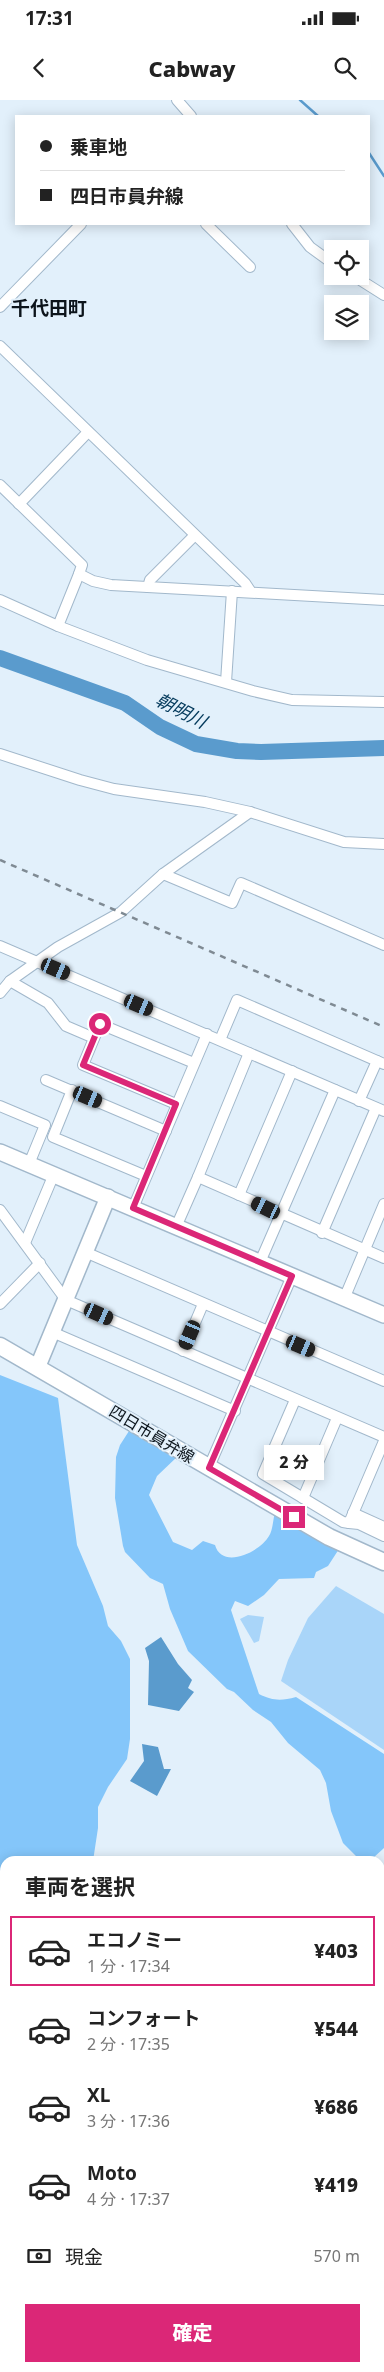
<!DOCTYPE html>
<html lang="ja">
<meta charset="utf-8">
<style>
body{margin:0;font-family:"Noto Sans","Noto Sans JP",sans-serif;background:#f2f2f2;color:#222;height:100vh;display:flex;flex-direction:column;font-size:19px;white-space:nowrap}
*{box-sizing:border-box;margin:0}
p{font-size:16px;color:#767676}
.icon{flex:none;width:28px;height:28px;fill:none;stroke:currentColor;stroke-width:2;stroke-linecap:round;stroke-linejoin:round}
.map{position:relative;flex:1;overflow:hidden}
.sheet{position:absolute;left:0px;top:1756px;width:385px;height:516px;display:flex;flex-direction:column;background:#fff;border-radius:15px 15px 0 0;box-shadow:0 2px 12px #0003}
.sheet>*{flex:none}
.hud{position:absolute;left:15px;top:15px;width:355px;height:110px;border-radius:0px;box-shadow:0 2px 12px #0003;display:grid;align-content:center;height:110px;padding:0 25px;background:#fff}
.controls{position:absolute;left:324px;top:140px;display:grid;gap:10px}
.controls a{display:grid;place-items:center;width:45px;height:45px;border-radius:0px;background:#fff;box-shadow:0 2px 12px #0003;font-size:25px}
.end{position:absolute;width:22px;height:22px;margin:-11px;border:6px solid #db2777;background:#fff;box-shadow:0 0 0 2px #fff}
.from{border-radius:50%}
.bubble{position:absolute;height:35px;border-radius:0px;background:#fff;box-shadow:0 2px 12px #0003;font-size:16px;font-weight:800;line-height:35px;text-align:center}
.car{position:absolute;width:15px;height:30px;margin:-15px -8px;border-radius:6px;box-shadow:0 0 4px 1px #0007;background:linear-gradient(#222 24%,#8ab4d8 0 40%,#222 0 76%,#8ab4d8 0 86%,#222 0)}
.hud b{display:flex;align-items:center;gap:18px;height:48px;font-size:19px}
.hud b+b{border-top:1px solid #e0e0e0}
.hud i{width:12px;height:12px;background:#222}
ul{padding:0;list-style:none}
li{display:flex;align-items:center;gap:15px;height:70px;margin:0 10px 8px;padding:0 15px;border:2px solid transparent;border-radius:0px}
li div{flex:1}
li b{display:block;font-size:19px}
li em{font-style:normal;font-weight:800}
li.current{border-color:#db2777}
li>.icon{width:45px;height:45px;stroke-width:1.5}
h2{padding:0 25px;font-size:22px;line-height:60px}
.pay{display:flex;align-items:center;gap:12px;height:55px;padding:0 25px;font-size:19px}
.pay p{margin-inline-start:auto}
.cta{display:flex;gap:10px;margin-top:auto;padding:10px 25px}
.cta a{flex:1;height:58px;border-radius:0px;background:#db2777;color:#fff;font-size:20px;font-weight:800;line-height:58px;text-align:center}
.status{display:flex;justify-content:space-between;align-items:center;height:35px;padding:0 25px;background:#fff;direction:ltr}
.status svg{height:14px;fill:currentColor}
header{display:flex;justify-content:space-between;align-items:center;height:65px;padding:0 25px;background:#fff;font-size:22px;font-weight:800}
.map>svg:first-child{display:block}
.built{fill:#d2e9fd}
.green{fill:#a9d5f9}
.forest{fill:#84c6fa}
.water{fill:#5a9bcd}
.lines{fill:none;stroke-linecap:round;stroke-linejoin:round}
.stream{stroke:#5a9bcd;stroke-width:2.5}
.river{stroke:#5a9bcd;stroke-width:16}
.street-casing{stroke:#a2b8cb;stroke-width:12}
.secondary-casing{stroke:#a2b8cb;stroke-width:18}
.primary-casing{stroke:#a2b8cb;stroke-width:19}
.street{stroke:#fff;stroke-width:10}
.secondary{stroke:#fff;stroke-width:15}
.primary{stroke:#fff;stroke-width:16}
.rail{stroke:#7f8a93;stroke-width:2.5;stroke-dasharray:6 6;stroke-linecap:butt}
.route{stroke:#db2777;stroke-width:6}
.labels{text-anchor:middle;stroke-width:4;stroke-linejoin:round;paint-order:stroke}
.street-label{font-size:16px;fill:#0c141b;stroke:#e2f0fb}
.water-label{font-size:18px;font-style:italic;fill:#03395b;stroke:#e2f0fb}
.quarter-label{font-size:19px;font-weight:bold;fill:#0c141b;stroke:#e2f0fb}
</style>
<div class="status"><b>17:31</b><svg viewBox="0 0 49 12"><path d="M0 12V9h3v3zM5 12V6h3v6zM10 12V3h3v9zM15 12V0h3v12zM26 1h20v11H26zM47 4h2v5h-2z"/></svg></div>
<header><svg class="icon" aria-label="back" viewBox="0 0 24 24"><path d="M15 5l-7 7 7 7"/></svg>Cabway<svg class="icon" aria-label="search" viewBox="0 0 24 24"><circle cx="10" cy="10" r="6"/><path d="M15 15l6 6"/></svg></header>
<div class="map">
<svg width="384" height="2272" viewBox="0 0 384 2272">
<rect width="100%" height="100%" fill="#e2f0fb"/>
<!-- built -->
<polygon class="built" points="0,2007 5,2007 5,2268 366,2268 366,2272 0,2272"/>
<!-- green -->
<g class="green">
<polygon points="336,1486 384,1514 384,1650 281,1581 288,1560 308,1518"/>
<polygon points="248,1515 264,1517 259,1541 254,1543 240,1519"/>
</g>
<!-- forest -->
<g class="forest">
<polygon points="0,1275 58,1298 77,1445 103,1506 108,1526 121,1541 130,1559 130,1639 127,1659 108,1687 98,1707 98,1728 93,1761 5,1761 5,2000 0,1999"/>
<path d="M129 1331 178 1356 157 1376 149 1395 173 1442 192 1450 203 1441 215 1445C222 1470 260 1452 269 1436 273 1430 273 1419 275 1412L339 1449 328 1466 316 1472 314 1478 279 1479 264 1495 248 1506 235 1501 231 1510 259 1594C273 1601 281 1601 296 1597L384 1654V1748L372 1759 358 1758 343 1743 331 1711 326 1683 320 1670 288 1643 271 1622 253 1610 234 1592 227 1589 188 1551 170 1509 163 1484 150 1478 125 1452 123 1446 115 1398 116 1357 120 1345Z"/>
<polygon points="384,2163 384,2272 371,2272 370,2268 380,2268 380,2166"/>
</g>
<!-- water -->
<g class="water">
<polygon points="161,1537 178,1564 192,1580 188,1588 194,1592 179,1611 148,1605 149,1561 145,1548"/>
<polygon points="142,1644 158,1647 164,1669 171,1669 157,1696 130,1681 144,1661"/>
</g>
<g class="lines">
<!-- stream -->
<g class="stream">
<polyline points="300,0 318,16"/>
<polyline points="369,53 384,76"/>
</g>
<!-- river -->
<polyline class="river" points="0,558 125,603 160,627 196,644 237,651 261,652 384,648"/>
<defs>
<g id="street">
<polyline points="177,0 191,16"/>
<polyline points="206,124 250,167"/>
<polyline points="292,124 310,147 332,163"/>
<polyline points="354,176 384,195"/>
<polyline points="0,207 81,124"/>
<polyline points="0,246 245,483 251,492"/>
<polyline points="0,385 82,465 79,474 93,481 111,485 384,500"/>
<polyline points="19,404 88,332"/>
<polyline points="148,487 150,480 194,436"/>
<polyline points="0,500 58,526 79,474"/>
<polyline points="58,526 147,560 253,591 292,600 384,602"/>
<polyline points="226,582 232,491"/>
<polyline points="0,654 80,680 114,689 205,702 250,712 344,742 384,744"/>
<polyline points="163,774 232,803 241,783 384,845"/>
<polyline points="0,846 384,1011"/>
<polyline points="10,881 48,903 66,926 94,938"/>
<polyline points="0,893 10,881 58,847 121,812 163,774 250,712"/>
<polyline points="220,940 237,900 384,964"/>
<polyline points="249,953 198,1077 384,1158"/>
<polyline points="46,980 166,1031"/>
<polyline points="72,990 53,1037 146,1076"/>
<polyline points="359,1001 377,961"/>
<polyline points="176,1004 83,965 100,924 194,963"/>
<polyline points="0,1006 45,1025 29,1064"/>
<polyline points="239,1095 292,971"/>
<polyline points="133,1108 207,934"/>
<polyline points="0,1110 66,1200 384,1337"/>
<polyline points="176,1127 198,1077"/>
<polyline points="322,1133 376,1008"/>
<polyline points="25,1143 54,1074"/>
<polyline points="85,1152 384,1281"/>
<polyline points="260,1162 335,990"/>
<polyline points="344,1199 384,1104"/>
<polyline points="0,1204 40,1163"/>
<polyline points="52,1232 235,1311"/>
<polyline points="183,1251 203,1204"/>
<polyline points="295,1300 263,1374 303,1398"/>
<polyline points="337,1318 303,1398 343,1422 349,1423"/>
<polyline points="384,1341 349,1423 359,1424 384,1436"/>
<polyline points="209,1367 292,1176"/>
<polyline points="353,1413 384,1427"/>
</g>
<g id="secondary">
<polyline points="0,1052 384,1215"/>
<polyline points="38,1266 108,1097"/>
</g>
<polyline id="primary" points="0,1246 329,1437 384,1462"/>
</defs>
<!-- street casing -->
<use href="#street" class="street-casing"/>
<!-- secondary casing -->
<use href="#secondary" class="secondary-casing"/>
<!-- primary casing -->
<use href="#primary" class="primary-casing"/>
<!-- street -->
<use href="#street" class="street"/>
<!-- secondary -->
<use href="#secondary" class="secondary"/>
<!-- primary -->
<use href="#primary" class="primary"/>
<!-- rail -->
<polyline class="rail" points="0,760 384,927"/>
</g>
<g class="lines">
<!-- route -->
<polyline class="route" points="100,924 83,965 176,1004 133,1108 292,1176 209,1368 294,1417"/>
</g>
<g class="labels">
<!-- street labels -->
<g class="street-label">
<text transform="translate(152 1334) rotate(31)" y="6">四日市員弁線</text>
</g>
<!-- water labels -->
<g class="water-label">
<text transform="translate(181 611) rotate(27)" y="6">朝明川</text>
</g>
<!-- quarter labels -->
<g class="quarter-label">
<text x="49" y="215">千代田町</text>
</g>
</g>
</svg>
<div class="controls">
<a><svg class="icon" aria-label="locate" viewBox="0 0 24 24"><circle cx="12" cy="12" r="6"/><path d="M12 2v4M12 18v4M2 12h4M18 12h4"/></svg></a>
<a><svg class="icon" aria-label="layers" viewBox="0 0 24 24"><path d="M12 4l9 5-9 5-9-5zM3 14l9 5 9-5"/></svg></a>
</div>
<i class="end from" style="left:100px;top:924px"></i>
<i class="end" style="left:294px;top:1417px"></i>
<div class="bubble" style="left:264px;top:1345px;width:60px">2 分</div>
<i class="car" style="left:56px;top:869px;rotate:113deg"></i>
<i class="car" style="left:139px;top:905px;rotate:113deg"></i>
<i class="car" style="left:88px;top:997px;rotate:113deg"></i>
<i class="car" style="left:266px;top:1108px;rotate:296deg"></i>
<i class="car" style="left:99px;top:1214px;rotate:114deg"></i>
<i class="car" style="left:190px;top:1235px;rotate:203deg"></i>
<i class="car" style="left:301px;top:1246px;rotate:113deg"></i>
<div class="hud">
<b><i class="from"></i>乗車地</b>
<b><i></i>四日市員弁線</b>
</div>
<section class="sheet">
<h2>車両を選択</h2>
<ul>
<li class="current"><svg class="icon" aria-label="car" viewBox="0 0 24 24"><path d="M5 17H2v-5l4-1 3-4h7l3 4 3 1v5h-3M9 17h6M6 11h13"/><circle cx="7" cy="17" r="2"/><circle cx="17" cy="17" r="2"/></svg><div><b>エコノミー</b><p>1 分 · 17:34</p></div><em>¥403</em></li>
<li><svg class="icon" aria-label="car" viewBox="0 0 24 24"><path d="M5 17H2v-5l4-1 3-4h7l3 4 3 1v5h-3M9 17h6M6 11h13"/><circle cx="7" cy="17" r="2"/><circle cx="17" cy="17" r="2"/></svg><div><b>コンフォート</b><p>2 分 · 17:35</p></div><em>¥544</em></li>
<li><svg class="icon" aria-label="car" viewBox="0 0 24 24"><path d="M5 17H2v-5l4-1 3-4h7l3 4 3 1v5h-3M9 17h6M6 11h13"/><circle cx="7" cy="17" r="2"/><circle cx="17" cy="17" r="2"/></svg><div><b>XL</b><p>3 分 · 17:36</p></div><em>¥686</em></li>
<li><svg class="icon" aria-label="car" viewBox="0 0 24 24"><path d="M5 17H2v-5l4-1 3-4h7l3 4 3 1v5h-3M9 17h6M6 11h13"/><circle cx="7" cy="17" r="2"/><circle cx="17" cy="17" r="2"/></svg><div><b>Moto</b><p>4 分 · 17:37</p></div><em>¥419</em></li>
</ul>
<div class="pay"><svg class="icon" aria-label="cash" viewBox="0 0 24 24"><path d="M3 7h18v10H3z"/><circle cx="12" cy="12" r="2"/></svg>現金<p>570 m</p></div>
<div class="cta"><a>確定</a></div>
</section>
</div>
